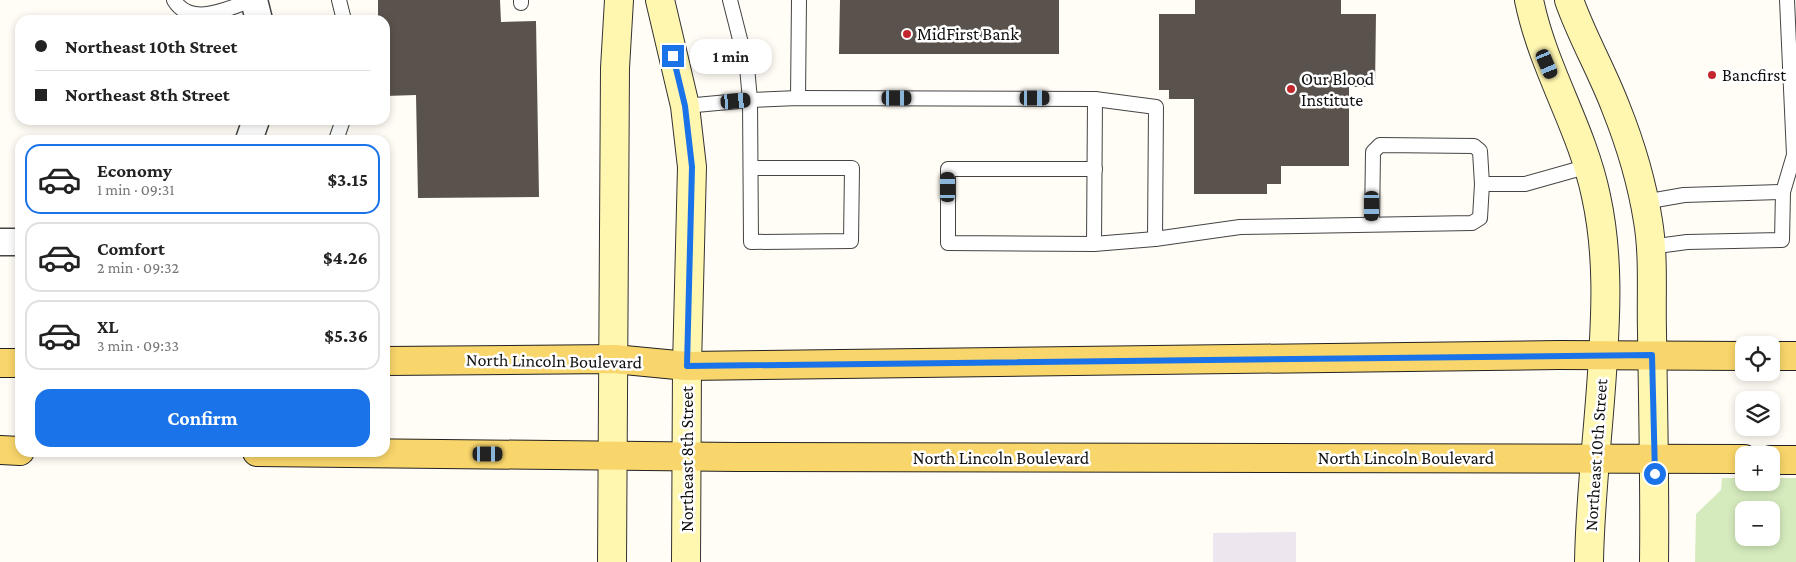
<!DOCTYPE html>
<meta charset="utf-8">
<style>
body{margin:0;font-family:"Crimson Pro",serif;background:#f6f6f6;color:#222;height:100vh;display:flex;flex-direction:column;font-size:19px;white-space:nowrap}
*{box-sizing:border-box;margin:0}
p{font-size:16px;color:#767676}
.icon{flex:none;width:28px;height:28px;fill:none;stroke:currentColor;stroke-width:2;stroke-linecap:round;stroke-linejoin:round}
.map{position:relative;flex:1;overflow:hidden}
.sheet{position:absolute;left:15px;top:135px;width:375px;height:322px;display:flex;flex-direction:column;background:#fff;border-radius:15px;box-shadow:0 2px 8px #0003}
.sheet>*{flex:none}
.top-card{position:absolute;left:15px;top:15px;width:375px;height:110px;border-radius:15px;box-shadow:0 2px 8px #0003;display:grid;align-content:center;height:110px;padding:0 20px;background:#fff}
.controls{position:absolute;left:1735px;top:336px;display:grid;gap:10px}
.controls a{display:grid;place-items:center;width:45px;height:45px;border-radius:10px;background:#fff;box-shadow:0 2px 8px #0003;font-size:25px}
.end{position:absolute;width:22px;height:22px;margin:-11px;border:6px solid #1a73e8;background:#fff;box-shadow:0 0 0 2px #fff}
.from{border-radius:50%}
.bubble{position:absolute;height:35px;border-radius:15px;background:#fff;box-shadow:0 2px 8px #0003;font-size:16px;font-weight:700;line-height:35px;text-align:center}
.car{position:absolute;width:15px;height:30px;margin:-15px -8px;border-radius:6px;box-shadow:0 0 4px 1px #0007;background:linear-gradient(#222 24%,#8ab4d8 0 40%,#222 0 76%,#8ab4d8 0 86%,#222 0)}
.top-card b{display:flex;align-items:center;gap:18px;height:48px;font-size:19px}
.top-card b+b{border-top:1px solid #e0e0e0}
.top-card i{width:12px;height:12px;background:#222}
ul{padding:9px 0 0;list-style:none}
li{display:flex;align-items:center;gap:15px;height:70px;margin:0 10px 8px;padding:0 10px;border:2px solid #e0e0e0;border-radius:15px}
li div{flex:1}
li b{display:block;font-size:19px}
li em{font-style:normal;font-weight:700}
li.selected{border-color:#1a73e8}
li>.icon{width:45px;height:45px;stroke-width:1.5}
.button{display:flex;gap:10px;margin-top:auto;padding:10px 20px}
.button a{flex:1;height:58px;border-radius:15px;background:#1a73e8;color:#fff;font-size:20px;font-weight:700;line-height:58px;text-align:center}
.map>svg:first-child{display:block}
.industrial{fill:#eee6ef}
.green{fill:#d5ebbd;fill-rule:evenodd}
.building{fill:#5a524d}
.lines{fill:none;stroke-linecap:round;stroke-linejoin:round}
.service-casing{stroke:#444;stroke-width:16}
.minor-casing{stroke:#444;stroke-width:29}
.secondary-casing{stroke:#333;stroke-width:30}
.primary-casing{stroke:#222;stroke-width:30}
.service{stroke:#fff;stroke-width:14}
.minor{stroke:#fff;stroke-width:26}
.secondary{stroke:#fff6b0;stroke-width:28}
.primary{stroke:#f9d66b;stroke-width:28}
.route{stroke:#1a73e8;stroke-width:6}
.poi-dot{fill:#c4262e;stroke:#fff;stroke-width:2}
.labels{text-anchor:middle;stroke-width:5;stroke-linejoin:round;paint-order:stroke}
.poi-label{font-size:18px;fill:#111;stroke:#fff;text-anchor:start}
.street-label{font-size:18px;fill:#111;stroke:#fff}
</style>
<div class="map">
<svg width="1796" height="562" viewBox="0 0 1796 562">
<rect width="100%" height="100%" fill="#fffdf5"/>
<!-- industrial -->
<polygon class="industrial" points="1296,532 1296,562 1213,562 1213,533"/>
<!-- green -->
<path class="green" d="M1722 478H1744V482H1771V478H1796V562H1695L1696 514 1721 490ZM1744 510H1771V538H1744Z"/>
<!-- building -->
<g class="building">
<polygon points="378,0 500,0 501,22 536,21 539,197 418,198 416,95 385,96 385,20 378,20"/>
<polygon points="840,0 1059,0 1059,54 839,54"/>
<polygon points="1195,0 1341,0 1341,14 1376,14 1375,87 1349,87 1349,166 1281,166 1281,184 1267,184 1267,194 1194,194 1194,99 1169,99 1169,90 1159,90 1159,14 1195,14"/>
</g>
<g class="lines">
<defs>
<g id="service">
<path d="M174 0C191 28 229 8 252 0"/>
<polyline points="339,0 344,20"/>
<polyline points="521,0 521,3"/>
<polyline points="730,0 747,67 750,100 751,242 851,241 852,168 751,168"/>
<polyline points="798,98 799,0"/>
<polyline points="1095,99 1156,107 1155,239"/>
<polyline points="685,106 750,100 798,98 1095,99 1094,244 1155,239 1240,227 1472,223 1480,218 1482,184 1525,184 1589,166"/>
<polyline points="336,140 343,120"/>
<polyline points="1644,202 1684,195 1783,192"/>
<polyline points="1372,224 1373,152 1380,145 1474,146 1480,151 1482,184"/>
<polyline points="1094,244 948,243 948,169 1095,169"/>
<polyline points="1650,247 1687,242 1782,240 1783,192 1794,155 1787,0"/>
</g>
<g id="minor">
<polyline points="254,0 259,20"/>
<polyline points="249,140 256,120"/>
<polyline points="0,242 20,242"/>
</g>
<g id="secondary">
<polyline points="660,0 685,106 692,167 687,366 686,562"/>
<path d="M1529 0C1543 69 1582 128 1596 196 1609 255 1606 314 1602 373 1598 436 1590 499 1589 562"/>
<path d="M1569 0C1582 37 1602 71 1616 108 1630 143 1642 183 1648 221 1654 257 1651 294 1652 331 1653 408 1655 485 1654 562"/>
<polyline points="612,562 615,68 619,0"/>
</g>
<g id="primary">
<polyline points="1771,356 1796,356"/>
<polyline points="385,361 614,359 687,366 1559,355 1744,356"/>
<polyline points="0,363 20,363"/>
<polyline points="0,450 20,451"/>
<polyline points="257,452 737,457 1744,459"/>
<polyline points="1771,460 1796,460"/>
</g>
</defs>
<!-- service casing -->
<use href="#service" class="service-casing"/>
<!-- minor casing -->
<use href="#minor" class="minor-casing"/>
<!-- secondary casing -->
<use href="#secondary" class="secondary-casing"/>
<!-- primary casing -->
<use href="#primary" class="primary-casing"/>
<!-- service -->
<use href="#service" class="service"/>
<!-- minor -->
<use href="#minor" class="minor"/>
<!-- secondary -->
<use href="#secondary" class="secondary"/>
<!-- primary -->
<use href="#primary" class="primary"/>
</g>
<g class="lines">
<!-- route -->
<polyline class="route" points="673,56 685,106 692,167 687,366 1652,355 1655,474"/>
</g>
<!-- markers -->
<g class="poi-dot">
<circle cx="907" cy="34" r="5"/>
<circle cx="1712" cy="75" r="5"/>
<circle cx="1291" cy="89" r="5"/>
</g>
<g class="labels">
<!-- poi labels -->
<g class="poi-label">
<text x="917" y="40">MidFirst Bank</text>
<text x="1722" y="81">Bancfirst</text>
<text x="1301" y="85">Our Blood<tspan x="1301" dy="21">Institute</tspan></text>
</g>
<!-- street labels -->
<g class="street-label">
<text transform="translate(554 361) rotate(1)" y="6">North Lincoln Boulevard</text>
<text transform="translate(1596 455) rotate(-86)" y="6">Northeast 10th Street</text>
<text x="1001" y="464">North Lincoln Boulevard</text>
<text x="1406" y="464">North Lincoln Boulevard</text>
<text transform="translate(687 459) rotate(-90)" y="6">Northeast 8th Street</text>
</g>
</g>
</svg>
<div class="controls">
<a><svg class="icon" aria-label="locate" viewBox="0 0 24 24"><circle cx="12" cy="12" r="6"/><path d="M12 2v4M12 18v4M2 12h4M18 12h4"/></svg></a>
<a><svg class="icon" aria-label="layers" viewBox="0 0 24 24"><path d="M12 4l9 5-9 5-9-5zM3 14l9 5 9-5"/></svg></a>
<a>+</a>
<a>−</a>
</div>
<i class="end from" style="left:1655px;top:474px"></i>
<i class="end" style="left:673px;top:56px"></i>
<div class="bubble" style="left:690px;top:39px;width:82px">1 min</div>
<i class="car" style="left:1547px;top:64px;rotate:157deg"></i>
<i class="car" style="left:897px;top:98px;rotate:90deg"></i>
<i class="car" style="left:1035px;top:98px;rotate:90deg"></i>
<i class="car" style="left:736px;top:101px;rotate:85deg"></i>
<i class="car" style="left:948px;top:187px;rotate:0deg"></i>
<i class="car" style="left:1372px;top:206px;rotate:180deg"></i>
<i class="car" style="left:488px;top:454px;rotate:90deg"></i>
<div class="top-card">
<b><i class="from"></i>Northeast 10th Street</b>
<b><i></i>Northeast 8th Street</b>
</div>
<section class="sheet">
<ul>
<li class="selected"><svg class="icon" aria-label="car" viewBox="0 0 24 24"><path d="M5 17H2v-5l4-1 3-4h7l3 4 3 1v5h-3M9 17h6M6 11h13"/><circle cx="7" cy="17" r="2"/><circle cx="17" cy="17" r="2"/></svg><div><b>Economy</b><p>1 min · 09:31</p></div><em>$3.15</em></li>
<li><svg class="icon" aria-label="car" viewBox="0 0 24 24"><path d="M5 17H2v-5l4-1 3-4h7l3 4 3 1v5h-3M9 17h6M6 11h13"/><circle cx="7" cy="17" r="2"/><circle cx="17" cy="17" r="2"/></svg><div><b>Comfort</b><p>2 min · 09:32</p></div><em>$4.26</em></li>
<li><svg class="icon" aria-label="car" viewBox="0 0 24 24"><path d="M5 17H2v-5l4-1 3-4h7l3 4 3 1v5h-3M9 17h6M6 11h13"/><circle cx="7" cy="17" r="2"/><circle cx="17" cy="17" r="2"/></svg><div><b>XL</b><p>3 min · 09:33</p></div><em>$5.36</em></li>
</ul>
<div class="button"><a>Confirm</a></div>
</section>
</div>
